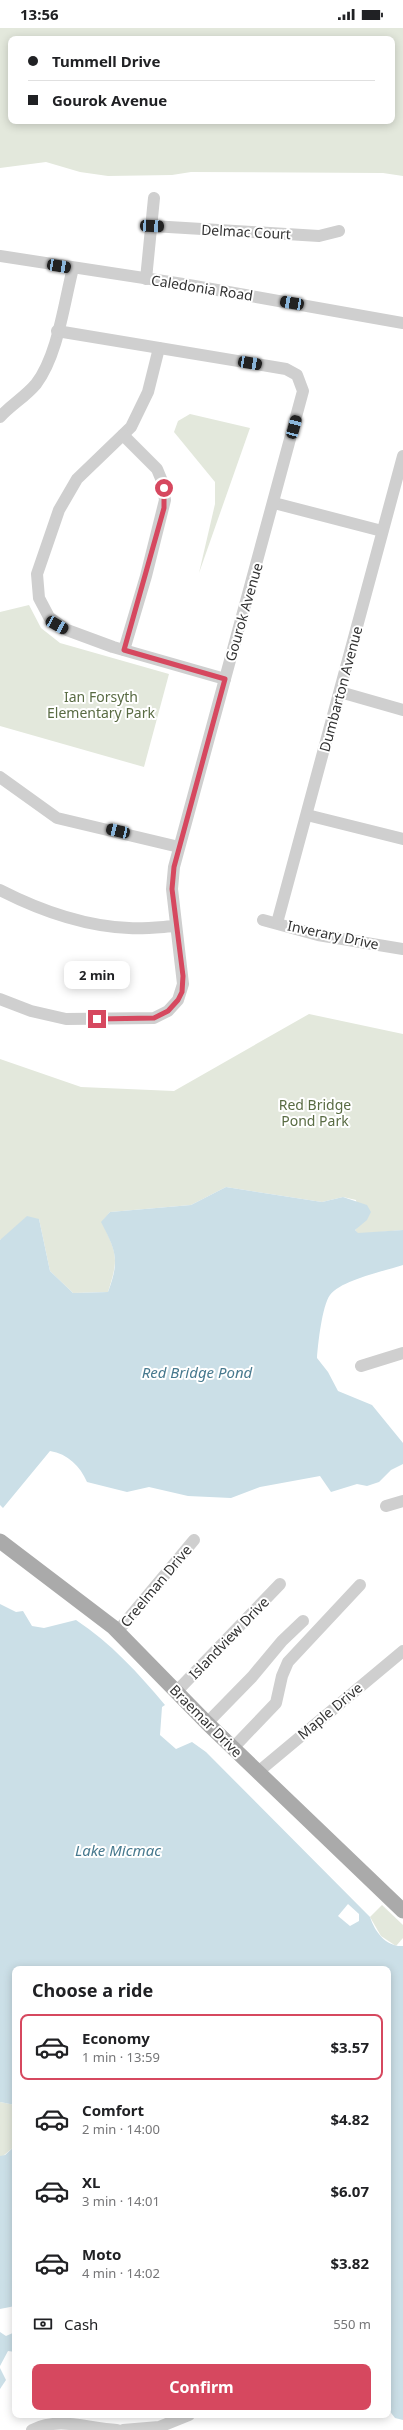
<!DOCTYPE html>
<meta charset="utf-8">
<style>
body{margin:0;font-family:"Noto Sans",sans-serif;background:#f2f2f2;color:#202124;height:100vh;display:flex;flex-direction:column;font-size:15px;white-space:nowrap}
*{box-sizing:border-box;margin:0}
p{font-size:13px;color:#757577}
.icon{flex:none;width:22px;height:22px;fill:none;stroke:currentColor;stroke-width:2;stroke-linecap:round;stroke-linejoin:round}
.map{position:relative;flex:1;overflow:hidden}
.details{position:absolute;left:12px;top:1938px;width:379px;height:452px;display:flex;flex-direction:column;background:#fff;border-radius:8px;box-shadow:0 2px 10px #0003}
.details>*{flex:none}
.top-card{position:absolute;left:8px;top:8px;width:387px;height:88px;border-radius:8px;box-shadow:0 2px 10px #0003;display:grid;align-content:center;height:88px;padding:0 20px;background:#fff}
.end{position:absolute;width:18px;height:18px;margin:-9px;border:5px solid #d6485f;background:#fff;box-shadow:0 0 0 2px #fff}
.from{border-radius:50%}
.bubble{position:absolute;height:28px;border-radius:8px;background:#fff;box-shadow:0 2px 10px #0003;font-size:13px;font-weight:700;line-height:28px;text-align:center}
.car{position:absolute;width:12px;height:24px;margin:-12px -6px;border-radius:5px;box-shadow:0 0 3px 1px #0007;background:linear-gradient(#222 24%,#8ab4d8 0 40%,#222 0 76%,#8ab4d8 0 86%,#222 0)}
.top-card b{display:flex;align-items:center;gap:14px;height:38px;font-size:15px}
.top-card b+b{border-top:1px solid #e0e0e0}
.top-card i{width:10px;height:10px;background:#202124}
ul{padding:0;list-style:none}
li{display:flex;align-items:center;gap:12px;height:66px;margin:0 8px 6px;padding:0 12px;border:2px solid transparent;border-radius:8px}
li div{flex:1}
li b{display:block;font-size:15px}
li em{font-style:normal;font-weight:700}
li.current{border-color:#d6485f}
li>.icon{width:36px;height:36px;stroke-width:1.5}
h2{padding:0 20px;font-size:18px;line-height:48px}
.pay{display:flex;align-items:center;gap:10px;height:44px;padding:0 20px;font-size:15px}
.pay p{margin-inline-start:auto}
.action{display:flex;gap:8px;margin-top:auto;padding:8px 20px}
.action a{flex:1;height:46px;border-radius:8px;background:#d6485f;color:#fff;font-size:16px;font-weight:700;line-height:46px;text-align:center}
.status{display:flex;justify-content:space-between;align-items:center;height:28px;padding:0 20px;background:#fff;direction:ltr}
.status svg{height:11px;fill:currentColor}
.map>svg:first-child{display:block}
.green{fill:#e3e8dc;fill-rule:evenodd}
.water{fill:#cbdfe7}
.pier{fill:#fff}
.lines{fill:none;stroke-linecap:round;stroke-linejoin:round}
.minor{stroke:#cfcfcf;stroke-width:12}
.major{stroke:#aaa;stroke-width:15}
.route{stroke:#d6485f;stroke-width:5}
.labels{text-anchor:middle;stroke-width:4;stroke-linejoin:round;paint-order:stroke}
.street-label{font-size:14px;fill:#323232;stroke:#fff}
.park-label{font-size:14px;fill:#596b43;stroke:#fff}
.water-label{font-size:15px;font-style:italic;fill:#47798e;stroke:#fff}
</style>
<div class="status"><b>13:56</b><svg viewBox="0 0 49 12"><path d="M0 12V9h3v3zM5 12V6h3v6zM10 12V3h3v9zM15 12V0h3v12zM26 1h20v11H26zM47 4h2v5h-2z"/></svg></div>
<div class="map">
<svg width="403" height="2402" viewBox="0 0 403 2402">
<rect width="100%" height="100%" fill="#fff"/>
<!-- green -->
<g class="green">
<path d="M0 0H403V148L383 145 191 144 172 147 108 148 80 144 46 134 0 140ZM11 11H392V93H11Z"/>
<polygon points="190,386 250,400 199,545 215,476 215,454 174,404 178,393"/>
<polygon points="29,577 41,600 60,615 169,646 144,739 0,698 0,584"/>
<path d="M309 986 403 1006V1202L358 1206 355 1202 359 1197 356 1172 343 1169 322 1174 226 1159 191 1177 110 1184 102 1194C117 1226 119 1230 108 1264L73 1265 50 1243 39 1191 0 1212V1031L81 1059 174 1063Z"/>
<polygon points="382,1877 403,1897 403,1910 396,1918 381,1908 370,1889"/>
<polygon points="0,2074 15,2077 15,2118 3,2128 0,2128"/>
</g>
<!-- water -->
<g class="water">
<path d="M226 1159 322 1174 343 1169 367 1177 371 1184 367 1192 355 1202 358 1205 403 1202V1237C385 1243 341 1252 330 1267 322 1278 318 1316 317 1330L328 1344 338 1363 372 1377 403 1415V1436L391 1442 379 1454 367 1458 357 1456 331 1464 320 1448 260 1459 231 1470 188 1468 149 1459 127 1464 87 1454C80 1438 68 1426 50 1423L3 1480 0 1477V1212L27 1188 39 1191 50 1243 73 1265 108 1264C120 1232 116 1223 101 1194L110 1184 191 1177Z"/>
<path d="M0 1576 16 1584 23 1583 32 1598 44 1600 76 1592C111 1615 138 1645 165 1677L162 1679 160 1707 176 1721 192 1714 206 1724 370 1889C375 1904 386 1919 403 1918V2392L395 2390 388 2381V1941H15V2077L0 2074Z"/>
<polygon points="15,2118 15,2278 0,2281 0,2128 5,2127"/>
<polygon points="0,2304 6,2308 15,2304 15,2324 8,2323 0,2338"/>
<polygon points="0,2340 6,2352 0,2361"/>
</g>
<!-- pier -->
<polygon class="pier" points="348,1876 359,1886 359,1893 350,1898 338,1888"/>
<g class="lines">
<!-- minor -->
<g class="minor">
<polyline points="152,198 319,208 339,203"/>
<polyline points="0,228 183,256 403,295"/>
<polyline points="146,251 154,170"/>
<polyline points="159,320 148,364 131,399 77,451 59,482 37,546 39,570 49,589 67,602 113,619 225,651"/>
<path d="M0 389C11 377 25 369 36 356 58 327 64 275 73 240"/>
<polyline points="123,407 157,441 162,453 165,472 146,548 124,622"/>
<polyline points="274,475 382,503"/>
<polyline points="340,664 403,682"/>
<polyline points="0,749 57,790 179,819"/>
<polyline points="307,787 403,811"/>
<path d="M0 862C41 883 83 898 129 900 145 901 160 899 176 898"/>
<polyline points="263,892 318,907 403,921"/>
<polyline points="277,895 403,428"/>
<polyline points="0,971 31,983 66,991 154,990 168,983 178,972 183,956 172,861 174,839 303,363 297,347 286,341 57,303"/>
<polyline points="361,1338 403,1325"/>
<polyline points="386,1478 403,1473"/>
<polyline points="117,1604 194,1512"/>
<polyline points="177,1663 280,1556"/>
<polyline points="207,1695 252,1649 282,1613 303,1593"/>
<polyline points="233,1720 276,1675 282,1648 288,1634 360,1557"/>
<polyline points="258,1744 403,1623"/>
<path d="M32 2402C60 2388 88 2401 117 2402"/>
<polyline points="123,2402 159,2399 189,2387"/>
</g>
<!-- major -->
<polyline class="major" points="0,1513 113,1599 207,1695 403,1883"/>
</g>
<g class="lines">
<!-- route -->
<polyline class="route" points="97,991 154,990 168,983 178,972 182,964 183,948 172,861 174,839 225,651 124,622 164,480 164,460"/>
</g>
<g class="labels">
<!-- street labels -->
<g class="street-label">
<text transform="translate(246 204) rotate(3)" y="5">Delmac Court</text>
<text transform="translate(202 260) rotate(9)" y="5">Caledonia Road</text>
<text transform="translate(244 584) rotate(-74)" y="5">Gourok Avenue</text>
<text transform="translate(341 661) rotate(-75)" y="5">Dumbarton Avenue</text>
<text transform="translate(333 907) rotate(12)" y="5">Inverary Drive</text>
<text transform="translate(156 1558) rotate(-50)" y="5">Creelman Drive</text>
<text transform="translate(229 1610) rotate(-46)" y="5">Islandview Drive</text>
<text transform="translate(330 1683) rotate(-40)" y="5">Maple Drive</text>
<text transform="translate(206 1693) rotate(45)" y="5">Braemar Drive</text>
</g>
<!-- park labels -->
<g class="park-label">
<text x="101" y="674">Ian Forsyth<tspan x="101" dy="16">Elementary Park</tspan></text>
<text x="315" y="1082">Red Bridge<tspan x="315" dy="16">Pond Park</tspan></text>
</g>
<!-- water labels -->
<g class="water-label">
<text x="197" y="1350">Red Bridge Pond</text>
<text x="118" y="1828">Lake Micmac</text>
</g>
</g>
</svg>
<i class="end from" style="left:164px;top:460px"></i>
<i class="end" style="left:97px;top:991px"></i>
<div class="bubble" style="left:64px;top:933px;width:66px">2 min</div>
<i class="car" style="left:152px;top:198px;rotate:93deg"></i>
<i class="car" style="left:59px;top:238px;rotate:99deg"></i>
<i class="car" style="left:292px;top:275px;rotate:280deg"></i>
<i class="car" style="left:250px;top:335px;rotate:99deg"></i>
<i class="car" style="left:294px;top:399px;rotate:15deg"></i>
<i class="car" style="left:57px;top:597px;rotate:119deg"></i>
<i class="car" style="left:118px;top:803px;rotate:283deg"></i>
<div class="top-card">
<b><i class="from"></i>Tummell Drive</b>
<b><i></i>Gourok Avenue</b>
</div>
<section class="details">
<h2>Choose a ride</h2>
<ul>
<li class="current"><svg class="icon" aria-label="car" viewBox="0 0 24 24"><path d="M5 17H2v-5l4-1 3-4h7l3 4 3 1v5h-3M9 17h6M6 11h13"/><circle cx="7" cy="17" r="2"/><circle cx="17" cy="17" r="2"/></svg><div><b>Economy</b><p>1 min · 13:59</p></div><em>$3.57</em></li>
<li><svg class="icon" aria-label="car" viewBox="0 0 24 24"><path d="M5 17H2v-5l4-1 3-4h7l3 4 3 1v5h-3M9 17h6M6 11h13"/><circle cx="7" cy="17" r="2"/><circle cx="17" cy="17" r="2"/></svg><div><b>Comfort</b><p>2 min · 14:00</p></div><em>$4.82</em></li>
<li><svg class="icon" aria-label="car" viewBox="0 0 24 24"><path d="M5 17H2v-5l4-1 3-4h7l3 4 3 1v5h-3M9 17h6M6 11h13"/><circle cx="7" cy="17" r="2"/><circle cx="17" cy="17" r="2"/></svg><div><b>XL</b><p>3 min · 14:01</p></div><em>$6.07</em></li>
<li><svg class="icon" aria-label="car" viewBox="0 0 24 24"><path d="M5 17H2v-5l4-1 3-4h7l3 4 3 1v5h-3M9 17h6M6 11h13"/><circle cx="7" cy="17" r="2"/><circle cx="17" cy="17" r="2"/></svg><div><b>Moto</b><p>4 min · 14:02</p></div><em>$3.82</em></li>
</ul>
<div class="pay"><svg class="icon" aria-label="cash" viewBox="0 0 24 24"><path d="M3 7h18v10H3z"/><circle cx="12" cy="12" r="2"/></svg>Cash<p>550 m</p></div>
<div class="action"><a>Confirm</a></div>
</section>
</div>
